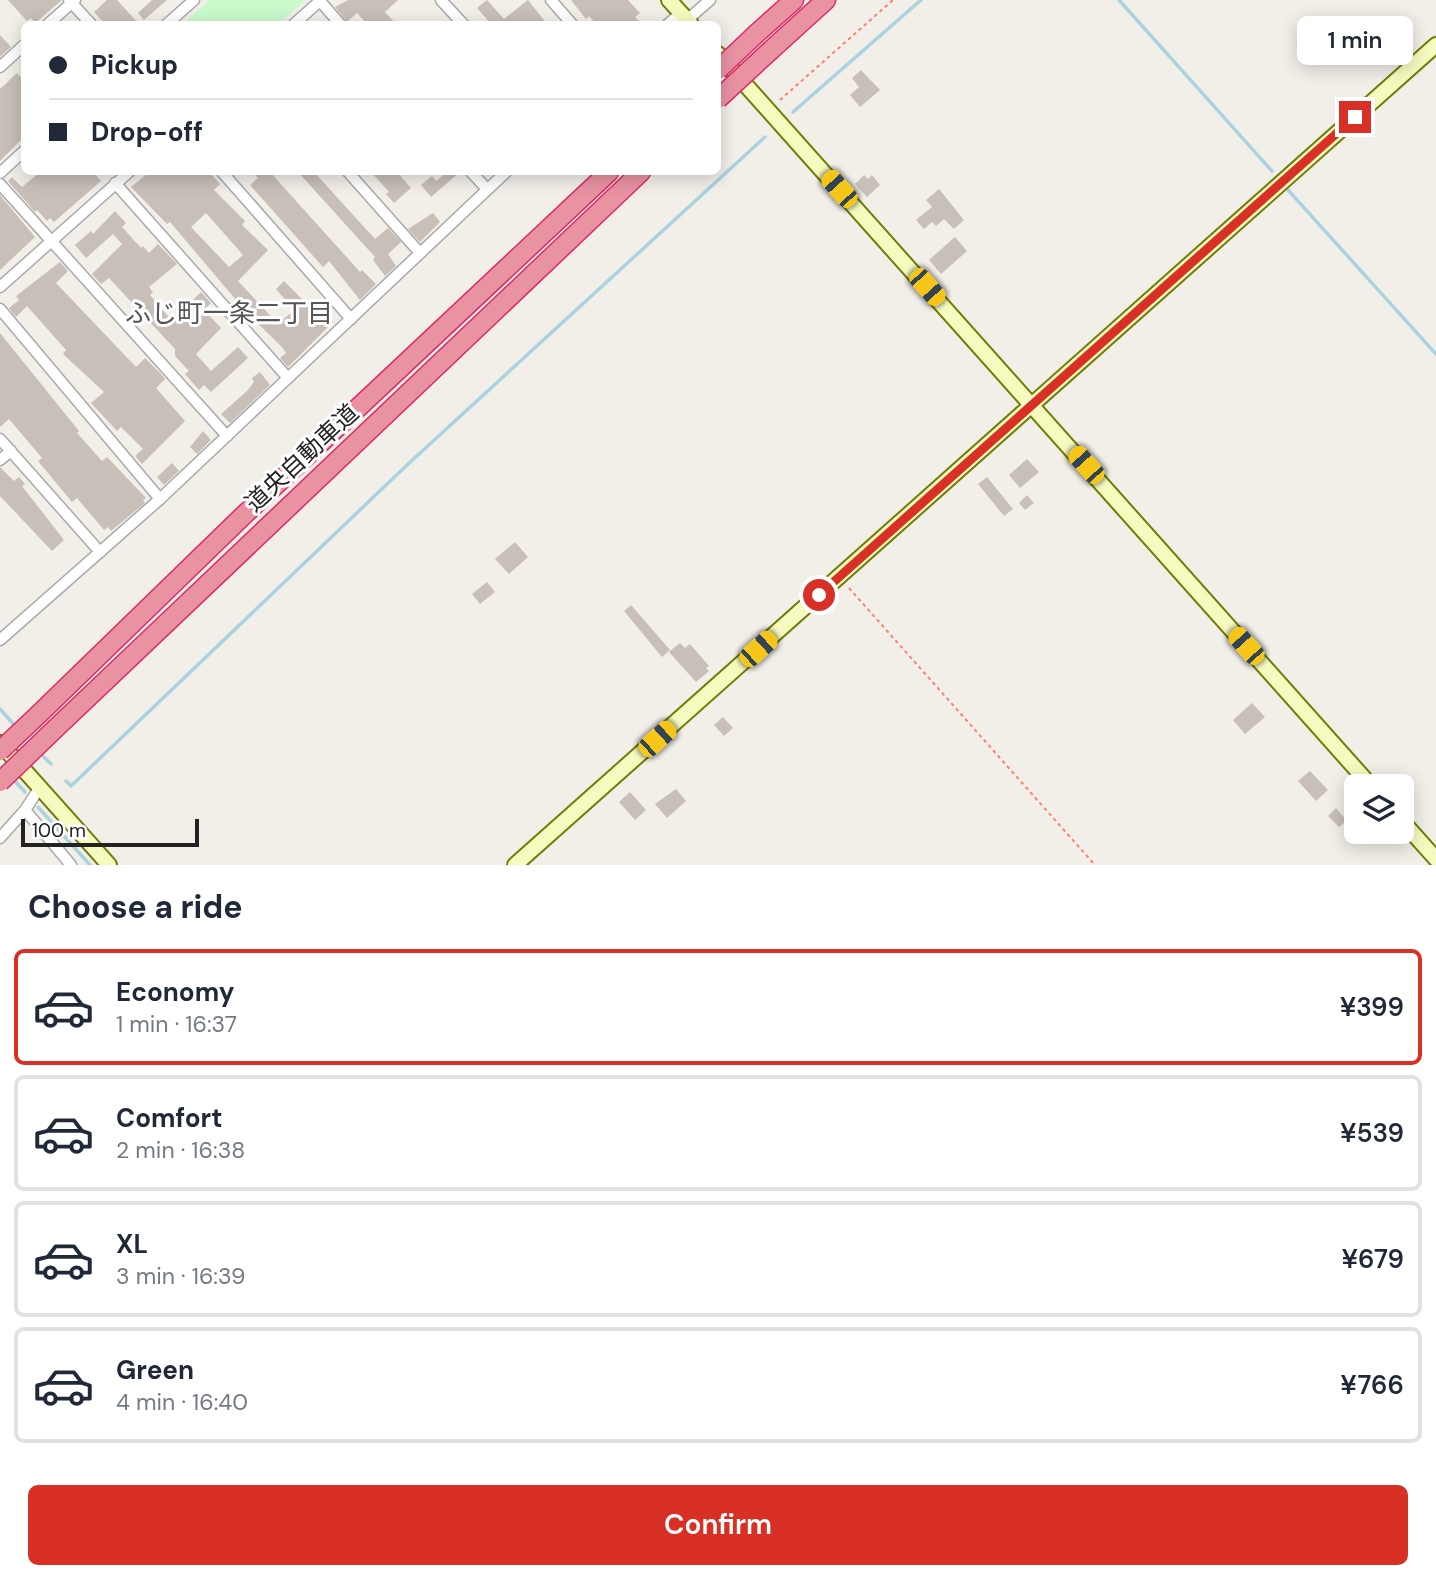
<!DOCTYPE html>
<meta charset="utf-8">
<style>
body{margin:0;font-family:"DM Sans","Noto Sans JP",sans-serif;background:#f2f2f3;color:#1f2937;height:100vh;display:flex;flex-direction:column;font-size:26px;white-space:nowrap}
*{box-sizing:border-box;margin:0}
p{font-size:23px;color:#747a83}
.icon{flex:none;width:38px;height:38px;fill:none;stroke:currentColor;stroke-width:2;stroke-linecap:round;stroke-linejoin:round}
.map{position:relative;height:865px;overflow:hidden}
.details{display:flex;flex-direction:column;background:#fff;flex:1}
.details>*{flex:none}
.banner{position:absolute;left:21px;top:21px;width:700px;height:154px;border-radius:10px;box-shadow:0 4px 18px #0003;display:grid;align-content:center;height:154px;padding:0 28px;background:#fff}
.buttons{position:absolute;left:1344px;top:774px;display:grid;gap:14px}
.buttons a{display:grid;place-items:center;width:70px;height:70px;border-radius:10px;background:#fff;box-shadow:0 4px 18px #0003;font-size:35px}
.scale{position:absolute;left:21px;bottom:18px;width:178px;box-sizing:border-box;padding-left:7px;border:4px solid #222;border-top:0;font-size:19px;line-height:24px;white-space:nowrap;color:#222;-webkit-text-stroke:5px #fff;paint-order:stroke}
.end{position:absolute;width:32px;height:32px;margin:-16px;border:9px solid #d93025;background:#fff;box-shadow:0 0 0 4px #fff}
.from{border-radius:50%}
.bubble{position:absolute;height:49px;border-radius:10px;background:#fff;box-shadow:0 4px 18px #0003;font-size:23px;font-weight:600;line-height:49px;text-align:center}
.car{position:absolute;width:21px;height:42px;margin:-21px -10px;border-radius:9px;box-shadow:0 0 5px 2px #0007;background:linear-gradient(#f5c518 24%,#345 0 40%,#f5c518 0 76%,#345 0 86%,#f5c518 0)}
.banner b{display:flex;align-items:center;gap:24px;height:66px;font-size:26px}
.banner b+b{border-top:2px solid #e0e1e3}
.banner i{width:18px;height:18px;background:#1f2937}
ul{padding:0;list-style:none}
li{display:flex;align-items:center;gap:21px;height:116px;margin:0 14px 10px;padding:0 14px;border:4px solid #e0e1e3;border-radius:10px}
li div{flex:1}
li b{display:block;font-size:26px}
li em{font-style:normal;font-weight:600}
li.current{border-color:#d93025}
li>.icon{width:63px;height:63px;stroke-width:1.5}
h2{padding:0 28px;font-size:32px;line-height:84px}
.cta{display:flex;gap:14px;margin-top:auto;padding:14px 28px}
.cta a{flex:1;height:80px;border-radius:10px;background:#d93025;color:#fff;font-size:28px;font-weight:600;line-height:80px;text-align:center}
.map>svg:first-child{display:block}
.park{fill:#c8facc}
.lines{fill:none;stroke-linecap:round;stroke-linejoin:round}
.stream{stroke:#aad3df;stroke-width:3.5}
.building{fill:#c7bfb8;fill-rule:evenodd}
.street-casing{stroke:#a9a9a9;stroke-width:13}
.secondary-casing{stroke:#707d05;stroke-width:18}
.highway-casing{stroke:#dc2a67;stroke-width:21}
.path{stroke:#fa8072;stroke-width:2;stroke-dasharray:3.5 3.5;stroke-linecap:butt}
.street{stroke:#fff;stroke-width:10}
.secondary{stroke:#f7fabf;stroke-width:14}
.highway{stroke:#e892a2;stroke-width:18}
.highway-bridge-casing{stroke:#dc2a67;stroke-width:21;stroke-linecap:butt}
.highway-bridge{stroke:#e892a2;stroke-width:18}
.route{stroke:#d93025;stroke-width:9}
.labels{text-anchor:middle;stroke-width:6;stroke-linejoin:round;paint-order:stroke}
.street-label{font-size:24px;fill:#222;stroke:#fff}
.neighbourhood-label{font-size:26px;fill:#555;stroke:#fff}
</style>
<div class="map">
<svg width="1436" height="865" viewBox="0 0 1436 865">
<rect width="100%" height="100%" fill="#f2efe9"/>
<!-- park -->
<polygon class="park" points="210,0 306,0 278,24 182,24"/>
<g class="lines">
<!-- stream -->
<g class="stream">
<polyline points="1119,0 1272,171"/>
<polyline points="793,112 921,0"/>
<polyline points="1288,190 1436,354"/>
<polyline points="0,709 16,727"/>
<polyline points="40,753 51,764"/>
<polyline points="12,778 25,792"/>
<polyline points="66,781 71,786 407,465 765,137"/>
<polyline points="38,807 90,865"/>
</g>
</g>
<!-- building -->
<g class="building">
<polygon points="8,0 62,0 35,23 31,18 27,21"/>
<polygon points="107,0 117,0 139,24 105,24 94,12"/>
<polygon points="152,0 167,0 144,20 138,13"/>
<polygon points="348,0 398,0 385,12 396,24 367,24 357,13 347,22 335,7"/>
<polygon points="487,0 504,19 528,0 547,24 491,24 477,8"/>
<polygon points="571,0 628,0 640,13 635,17 642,24 596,24 589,16 586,19"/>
<polygon points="0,35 11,47 0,57"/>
<polygon points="861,70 880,90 860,107 850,95 859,87 852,78"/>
<polygon points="17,73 24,81 24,137 0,161 0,89"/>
<polygon points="40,172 93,172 101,181 54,222 50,218 47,221 37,210 35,212 8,181 12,177 22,187"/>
<path d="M149 172H209L220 184 214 190 245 221 242 225 268 250 238 281 278 324 294 310 276 289 284 281 320 317 325 313 333 322 288 367 280 358 286 353 282 347 248 314 170 222 167 224 131 187ZM206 213 243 255 229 267 191 227Z"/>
<polygon points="253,172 270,172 360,272 362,270 376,284 360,300 329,261 323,267 250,185 258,178"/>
<polygon points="298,172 314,172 375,239 388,228 401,242 388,254 396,266 385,276 373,260 375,257"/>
<polygon points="371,172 397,172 411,188 394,203 386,194 389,192"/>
<polygon points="447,172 460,172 431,197 421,185 432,176 436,181"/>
<polygon points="864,175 868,179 872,175 880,185 867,197 855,184"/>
<polygon points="939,189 964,220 954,229 944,219 936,226 932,222 924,229 916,220 932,207 926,200"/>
<polygon points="0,195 35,237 0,270"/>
<polygon points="115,211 126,223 122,227 141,248 143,246 149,253 158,244 177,264 149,287 153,292 150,295 172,321 201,292 211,303 204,310 221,328 196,354 211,371 238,347 248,358 211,392 204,385 199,390 185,374 189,371 175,356 175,349 109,278 101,284 92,274 122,244 113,234 86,258 75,245 91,231 93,234"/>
<polygon points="433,213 440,222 420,242 408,229"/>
<polygon points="955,237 967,251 941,274 929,260"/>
<polygon points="60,262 68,271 56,283 136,367 145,358 161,374 165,379 156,388 185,421 142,464 135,456 143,449 121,427 117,431 91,403 104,392 63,354 66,350 27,306 16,317 9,308 19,300 16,296"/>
<polygon points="0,333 79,431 77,433 102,461 107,457 146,498 143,500 145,503 111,531 108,527 104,530 77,498 72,502 38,461 42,458 9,419 0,427"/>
<polygon points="260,372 270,385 230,423 221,414 247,391 254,382 252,378"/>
<polygon points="203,431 211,440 197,454 190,447"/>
<polygon points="1027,459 1039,472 1020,488 1009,475"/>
<polygon points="172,463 179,471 164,485 157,477"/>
<polygon points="0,467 14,481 19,477 25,484 22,486 64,540 52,551 0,496"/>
<polygon points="987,477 1013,509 1004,516 978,484"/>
<polygon points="1027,495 1034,503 1025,510 1019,503"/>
<polygon points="515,542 528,557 509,574 495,559"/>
<polygon points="487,582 495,592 480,604 472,594"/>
<polygon points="631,605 670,650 662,657 624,611"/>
<polygon points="680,643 685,648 690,644 709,666 706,668 709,671 696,682 669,652"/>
<polygon points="1252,703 1265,717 1245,734 1233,720"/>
<polygon points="723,717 733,728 724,736 714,725"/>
<polygon points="1310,771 1328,790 1316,801 1298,781"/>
<polygon points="676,789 686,801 667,818 655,804"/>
<polygon points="630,792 646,810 635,820 619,802"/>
<polygon points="1336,808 1347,821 1339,827 1328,816"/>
</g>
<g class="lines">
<defs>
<g id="street">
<polyline points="69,0 91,24"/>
<polyline points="441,0 463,24"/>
<polyline points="551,0 572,24"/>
<polyline points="320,1 340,24"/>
<polyline points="687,20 710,0"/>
<polyline points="48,24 75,0"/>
<polyline points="167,24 194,0"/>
<polyline points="294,24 321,0"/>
<polyline points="668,24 681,13"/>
<polyline points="0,67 24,45"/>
<polyline points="222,172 351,319"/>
<polyline points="348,172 420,253"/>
<polyline points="471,172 487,189"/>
<polyline points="0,173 24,151"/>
<polyline points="115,183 288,378"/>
<polyline points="0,184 227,436"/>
<polyline points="0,287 129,172"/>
<polyline points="0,309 160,499"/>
<polyline points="0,439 100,552"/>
<polyline points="0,460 11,451"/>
<polyline points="0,640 160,499 506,172"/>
<polyline points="25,810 71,865"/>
<polyline points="0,838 25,810 40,787"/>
</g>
<g id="secondary">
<polyline points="669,0 691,24"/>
<polyline points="718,54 1371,786"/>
<polyline points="0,743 109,865"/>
<polyline points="1402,821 1436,859"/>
<polyline points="515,865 1436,45"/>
</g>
<g id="highway">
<polyline points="756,34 794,0"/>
<polyline points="771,50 826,0"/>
<polyline points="39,714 246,513 609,172"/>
<polyline points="56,728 641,172"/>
</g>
</defs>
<!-- street casing -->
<use href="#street" class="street-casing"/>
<!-- secondary casing -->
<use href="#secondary" class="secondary-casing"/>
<!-- highway casing -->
<use href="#highway" class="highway-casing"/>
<!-- path -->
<g class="path">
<polyline points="780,100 893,0"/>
<polyline points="849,588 1095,865"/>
</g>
<!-- street -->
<use href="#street" class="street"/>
<!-- secondary -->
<use href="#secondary" class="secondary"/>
<!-- highway -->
<use href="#highway" class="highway"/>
<defs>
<g id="highway-bridge">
<polyline points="718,70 756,34"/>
<polyline points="718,99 771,50"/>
<polyline points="0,751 39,714"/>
<polyline points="0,782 56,728"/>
</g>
</defs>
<!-- highway-bridge casing -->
<use href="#highway-bridge" class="highway-bridge-casing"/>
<!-- highway-bridge -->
<use href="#highway-bridge" class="highway-bridge"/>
</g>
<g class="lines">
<!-- route -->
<polyline class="route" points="819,595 1355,117"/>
</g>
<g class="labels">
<!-- street labels -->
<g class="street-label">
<text transform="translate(302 458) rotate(-43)" y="8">道央自動車道</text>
</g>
<!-- neighbourhood labels -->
<g class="neighbourhood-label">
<text x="229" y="322">ふじ町一条二丁目</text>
</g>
</g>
</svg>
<div class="buttons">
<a><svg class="icon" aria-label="layers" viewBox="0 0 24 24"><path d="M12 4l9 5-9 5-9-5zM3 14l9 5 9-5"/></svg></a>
</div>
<div class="scale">100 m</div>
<i class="end from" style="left:819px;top:595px"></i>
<i class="end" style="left:1355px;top:117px"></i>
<div class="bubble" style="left:1297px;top:16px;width:116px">1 min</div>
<i class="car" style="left:839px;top:189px;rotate:318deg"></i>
<i class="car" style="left:927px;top:287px;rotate:138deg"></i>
<i class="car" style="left:1086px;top:465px;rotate:318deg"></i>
<i class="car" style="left:1246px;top:646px;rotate:318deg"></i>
<i class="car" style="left:758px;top:649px;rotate:48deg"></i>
<i class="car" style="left:657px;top:739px;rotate:48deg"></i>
<div class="banner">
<b><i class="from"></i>Pickup</b>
<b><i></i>Drop-off</b>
</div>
</div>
<section class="details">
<h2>Choose a ride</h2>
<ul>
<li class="current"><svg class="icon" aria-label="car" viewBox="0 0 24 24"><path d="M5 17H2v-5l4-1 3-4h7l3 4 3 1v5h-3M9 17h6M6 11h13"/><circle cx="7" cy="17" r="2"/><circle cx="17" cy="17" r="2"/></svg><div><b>Economy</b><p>1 min · 16:37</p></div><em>¥399</em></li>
<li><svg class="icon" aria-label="car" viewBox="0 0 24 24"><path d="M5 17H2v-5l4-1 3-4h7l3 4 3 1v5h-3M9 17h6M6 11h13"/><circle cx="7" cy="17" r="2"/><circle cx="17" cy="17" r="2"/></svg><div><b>Comfort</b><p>2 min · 16:38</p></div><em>¥539</em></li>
<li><svg class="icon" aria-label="car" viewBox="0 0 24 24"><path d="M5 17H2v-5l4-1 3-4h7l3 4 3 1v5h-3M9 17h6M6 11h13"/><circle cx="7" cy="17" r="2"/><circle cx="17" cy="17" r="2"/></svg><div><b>XL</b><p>3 min · 16:39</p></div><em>¥679</em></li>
<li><svg class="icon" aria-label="car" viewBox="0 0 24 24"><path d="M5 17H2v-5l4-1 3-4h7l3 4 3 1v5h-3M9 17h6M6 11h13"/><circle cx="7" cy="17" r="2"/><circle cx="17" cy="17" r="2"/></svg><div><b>Green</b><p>4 min · 16:40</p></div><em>¥766</em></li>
</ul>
<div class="cta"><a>Confirm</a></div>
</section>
